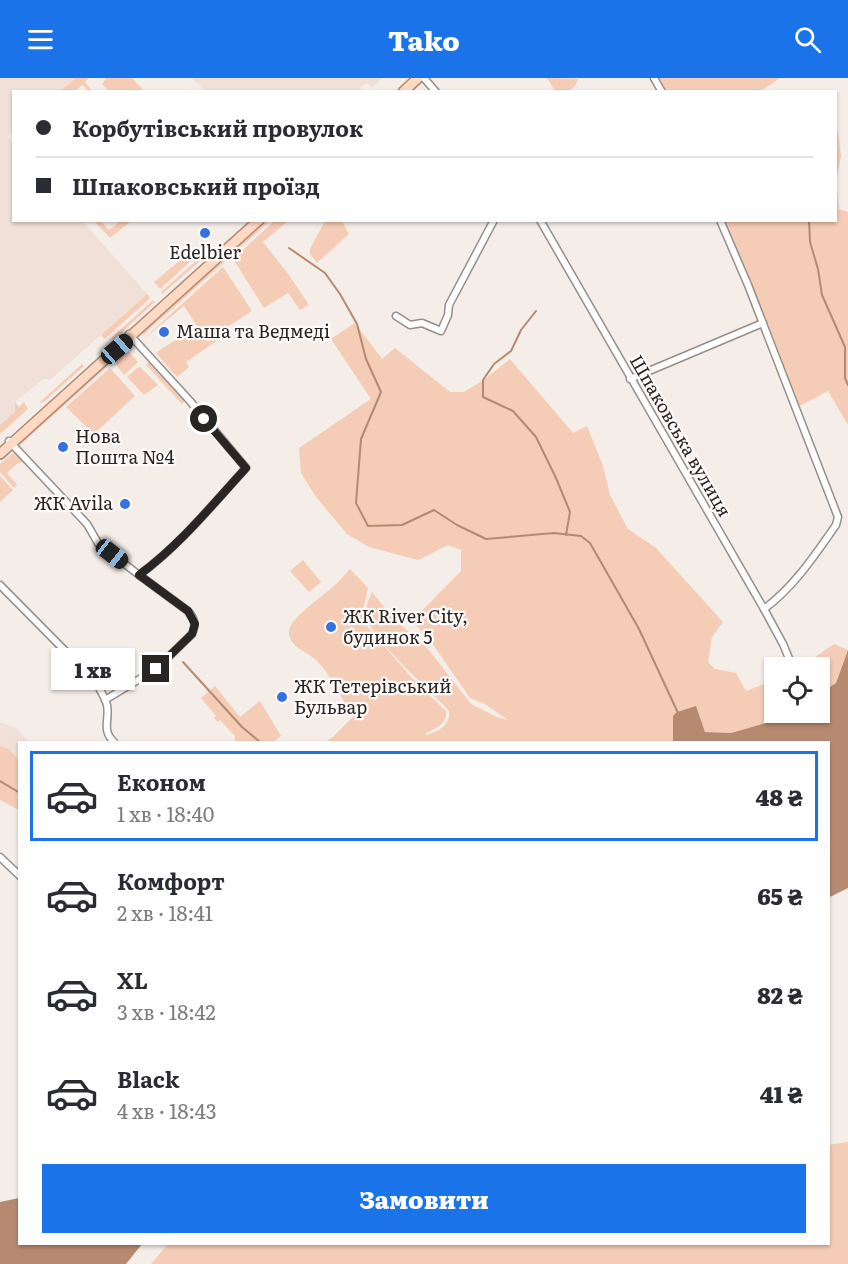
<!DOCTYPE html>
<html lang="uk">
<meta charset="utf-8">
<style>
body{margin:0;font-family:Literata,serif;background:#f2f2f3;color:#2b2b33;height:100vh;display:flex;flex-direction:column;font-size:22px;white-space:nowrap}
*{box-sizing:border-box;margin:0}
p{font-size:20px;color:#7c7c81}
.icon{flex:none;width:33px;height:33px;fill:none;stroke:currentColor;stroke-width:2;stroke-linecap:round;stroke-linejoin:round}
.map{position:relative;flex:1;overflow:hidden}
.sheet{position:absolute;left:18px;top:663px;width:812px;height:504px;display:flex;flex-direction:column;background:#fff;border-radius:0px;box-shadow:0 2px 4px #0004}
.sheet>*{flex:none}
.guide{position:absolute;left:12px;top:12px;width:825px;height:132px;border-radius:0px;box-shadow:0 2px 4px #0004;display:grid;align-content:center;height:132px;padding:0 24px;background:#fff}
.fabs{position:absolute;left:764px;top:579px;display:grid;gap:12px}
.fabs a{display:grid;place-items:center;width:66px;height:66px;border-radius:0px;background:#fff;box-shadow:0 2px 4px #0004;font-size:30px}
.end{position:absolute;width:27px;height:27px;margin:-14px;border:8px solid #282523;background:#fff;box-shadow:0 0 0 3px #fff}
.from{border-radius:50%}
.bubble{position:absolute;height:42px;border-radius:0px;background:#fff;box-shadow:0 2px 4px #0004;font-size:20px;font-weight:800;line-height:42px;text-align:center}
.car{position:absolute;width:18px;height:36px;margin:-18px -9px;border-radius:8px;box-shadow:0 0 4px 2px #0007;background:linear-gradient(#222 24%,#8ab4d8 0 40%,#222 0 76%,#8ab4d8 0 86%,#222 0)}
.guide b{display:flex;align-items:center;gap:21px;height:57px;font-size:22px}
.guide b+b{border-top:2px solid #e1e1e2}
.guide i{width:15px;height:15px;background:#2b2b33}
ul{padding:10px 0 0;list-style:none}
li{display:flex;align-items:center;gap:18px;height:90px;margin:0 12px 9px;padding:0 12px;border:3px solid transparent;border-radius:0px}
li div{flex:1}
li b{display:block;font-size:22px}
li em{font-style:normal;font-weight:800}
li.current{border-color:#1a73e8}
li>.icon{width:54px;height:54px;stroke-width:1.5}
.action{display:flex;gap:12px;margin-top:auto;padding:12px 24px}
.action a{flex:1;height:69px;border-radius:0px;background:#1a73e8;color:#fff;font-size:24px;font-weight:800;line-height:69px;text-align:center}
header{display:flex;justify-content:space-between;align-items:center;height:78px;padding:0 24px;background:#1a73e8;color:#fff;font-size:27px;font-weight:800}
.map>svg:first-child{display:block}
.built{fill:#f0e0d8}
.green{fill:#f5ccb5}
.water{fill:#b68a70}
.lines{fill:none;stroke-linecap:round;stroke-linejoin:round}
.stream{stroke:#b68a70;stroke-width:2}
.street-casing{stroke:#968e8a;stroke-width:9}
.primary-casing{stroke:#b38a72;stroke-width:12}
.street{stroke:#fff;stroke-width:6}
.primary{stroke:#fed9c4;stroke-width:9}
.route{stroke:#282523;stroke-width:8}
.poi-dot{fill:#3571e0;stroke:#fffbfa;stroke-width:2}
.labels{text-anchor:middle;stroke-width:4.5;stroke-linejoin:round;paint-order:stroke}
.poi-label{font-size:18px;fill:#282523;stroke:#fffbfa;text-anchor:start}
.street-label{font-size:18px;fill:#282523;stroke:#fffbfa}
</style>
<header><svg class="icon" aria-label="menu" viewBox="0 0 24 24"><path d="M4 6h16M4 12h16M4 18h16"/></svg>Tako<svg class="icon" aria-label="search" viewBox="0 0 24 24"><circle cx="10" cy="10" r="6"/><path d="M15 15l6 6"/></svg></header>
<div class="map">
<svg width="848" height="1186" viewBox="0 0 848 1186">
<rect width="100%" height="100%" fill="#f5ede8"/>
<!-- built -->
<g class="built">
<polygon points="0,0 76,0 60,13 14,14 13,53 7,58 13,66 14,142 82,143 147,216 51,301 43,301 15,324 15,334 0,347"/>
<polygon points="192,0 382,0 372,10 367,5 360,9 362,14 205,13"/>
<polygon points="0,644 16,650 29,664 20,664 19,682 9,671 0,668"/>
</g>
<!-- green -->
<g class="green">
<polygon points="76,0 89,0 85,4 92,13 89,13 82,7 75,13 60,13"/>
<polygon points="107,0 132,0 144,13 109,13 102,6"/>
<polygon points="547,0 578,1 575,8 571,11 571,13 556,14"/>
<polygon points="659,0 780,0 761,13 667,14"/>
<polygon points="838,54 841,78 836,103 836,55"/>
<polygon points="836,105 839,131 848,134 848,347 828,313 796,330 720,143 836,142"/>
<polygon points="267,142 270,143 141,259 144,252"/>
<polygon points="94,143 101,143 109,152 120,143 131,143 110,160"/>
<polygon points="274,143 288,143 263,164 289,197 309,227 300,232 288,215 264,230 233,181"/>
<polygon points="325,143 342,143 349,156 317,185 310,176 310,171"/>
<polygon points="190,174 192,174 193,181 160,211 154,204"/>
<polygon points="206,174 206,178 162,216 161,214"/>
<path d="M223 189 252 233 221 253 224 258 186 284 189 289 177 299 156 275C166 267 176 263 186 254L188 256 197 248 184 228 141 263Z"/>
<polygon points="147,216 150,220 105,261 101,257"/>
<polygon points="153,222 155,224 114,261 109,262"/>
<path d="M355 245 382 281 395 270 450 314H464L485 301 510 281 573 355 587 348 603 388 610 417 628 451 656 470 723 544 712 559 708 584 715 591 736 595 746 613 774 602V634L790 635 780 641 731 655 705 654 696 629 677 634 673 664H325L333 659 353 639C341 620 331 596 315 581 305 573 288 568 289 553 289 541 324 517 334 508 340 503 344 497 350 491L368 510 362 537 366 547 412 600 446 633C448 645 436 651 426 655V657C438 654 451 647 449 633 433 614 368 559 366 537 365 529 369 521 372 514L392 539 428 571 471 626 497 639 508 642 485 626 470 620 432 565 412 543 461 493V472L448 467 418 482 369 469 347 456 316 419 301 395 299 370 371 321 331 261Z"/>
<polygon points="128,273 138,284 124,297 115,285"/>
<polygon points="149,284 185,323 182,326 146,287"/>
<polygon points="82,286 84,288 44,324 39,325"/>
<polygon points="106,287 107,289 19,368 20,365"/>
<polygon points="140,289 158,307 144,317 127,299 137,290"/>
<polygon points="110,290 135,318 94,356 66,329"/>
<polygon points="15,324 19,329 24,324 28,331 0,356 0,347 15,334"/>
<polygon points="15,373 24,384 18,385 7,395 17,407 14,410 0,394 0,386"/>
<polygon points="0,398 13,412 0,424"/>
<polygon points="303,482 321,504 309,514 290,493"/>
<polygon points="834,566 848,572 836,605 819,616 819,590 799,590"/>
<polygon points="215,608 240,639 260,623 281,658 273,664 234,664 235,658 220,642 218,644 214,640 216,638 201,620"/>
<polygon points="0,668 9,671 19,682 19,732 0,722"/>
<polygon points="848,1064 848,1186 151,1186 168,1166 828,1166 828,1067"/>
</g>
<!-- water -->
<g class="water">
<polygon points="848,572 848,810 828,820 828,664 673,664 673,638 677,634 696,628 705,654 731,655 780,641 790,635 819,634 819,616 836,605"/>
<polygon points="19,1120 20,1166 142,1166 126,1186 0,1186 0,1124"/>
</g>
<g class="lines">
<!-- stream -->
<g class="stream">
<polyline points="809,142 810,164 818,191 822,217 845,269 845,300 848,307"/>
<polyline points="289,170 325,195 340,216 357,246 366,281 381,314 361,361 356,425 368,448 402,447 434,432 457,447 486,461 554,455 581,458 590,465 639,551 678,635"/>
<polyline points="536,233 521,252 511,273 494,286 483,302 483,319 513,333 536,359 556,400 570,434 566,457"/>
<polyline points="183,584 242,649 260,664"/>
<polyline points="0,703 20,715"/>
</g>
<defs>
<g id="street">
<polyline points="424,0 436,14"/>
<polyline points="654,0 662,14"/>
<polyline points="540,142 764,531 783,566 793,590"/>
<path d="M720 142 748 207 838 439 836 447C815 477 794 509 764 531"/>
<polyline points="396,238 410,247 422,245 441,253 448,237 449,227 494,142"/>
<polyline points="630,301 763,245"/>
<path d="M9 363 87 446 98 465 139 497C180 467 212 427 246 390L190 323 129 256"/>
<path d="M0 507 96 604C99 611 105 619 107 627 110 641 101 652 114 664"/>
<path d="M105 622 156 591 192 556C196 547 195 541 188 533L139 497"/>
<polyline points="0,779 20,798"/>
</g>
<g id="primary">
<polyline points="403,14 418,0"/>
<polyline points="0,376 259,142"/>
</g>
</defs>
<!-- street casing -->
<use href="#street" class="street-casing"/>
<!-- primary casing -->
<use href="#primary" class="primary-casing"/>
<!-- street -->
<use href="#street" class="street"/>
<!-- primary -->
<use href="#primary" class="primary"/>
</g>
<g class="lines">
<!-- route -->
<path class="route" d="M156 591 192 556 195 546 188 533 139 497C180 467 212 427 246 390L204 341"/>
</g>
<!-- markers -->
<g class="poi-dot">
<circle cx="205" cy="155" r="6"/>
<circle cx="164" cy="254" r="6"/>
<circle cx="63" cy="369" r="6"/>
<circle cx="125" cy="426" r="6"/>
<circle cx="331" cy="549" r="6"/>
<circle cx="282" cy="619" r="6"/>
</g>
<g class="labels">
<!-- poi labels -->
<g class="poi-label">
<text x="205" y="181" text-anchor="middle">Edelbier</text>
<text x="176" y="260">Маша та Ведмеді</text>
<text x="75" y="365">Нова<tspan x="75" dy="21">Пошта №4</tspan></text>
<text x="113" y="432" text-anchor="end">ЖК Avila</text>
<text x="343" y="545">ЖК River City,<tspan x="343" dy="21">будинок 5</tspan></text>
<text x="294" y="615">ЖК Тетерівський<tspan x="294" dy="21">Бульвар</tspan></text>
</g>
<!-- street labels -->
<g class="street-label">
<text transform="translate(680 358) rotate(60)" y="6">Шпаковська вулиця</text>
</g>
</g>
</svg>
<div class="fabs">
<a><svg class="icon" aria-label="locate" viewBox="0 0 24 24"><circle cx="12" cy="12" r="6"/><path d="M12 2v4M12 18v4M2 12h4M18 12h4"/></svg></a>
</div>
<i class="end from" style="left:204px;top:341px"></i>
<i class="end" style="left:156px;top:591px"></i>
<div class="bubble" style="left:51px;top:570px;width:84px">1 хв</div>
<i class="car" style="left:117px;top:271px;rotate:49deg"></i>
<i class="car" style="left:112px;top:476px;rotate:128deg"></i>
<div class="guide">
<b><i class="from"></i>Корбутівський провулок</b>
<b><i></i>Шпаковський проїзд</b>
</div>
<section class="sheet">
<ul>
<li class="current"><svg class="icon" aria-label="car" viewBox="0 0 24 24"><path d="M5 17H2v-5l4-1 3-4h7l3 4 3 1v5h-3M9 17h6M6 11h13"/><circle cx="7" cy="17" r="2"/><circle cx="17" cy="17" r="2"/></svg><div><b>Економ</b><p>1 хв · 18:40</p></div><em>48 ₴</em></li>
<li><svg class="icon" aria-label="car" viewBox="0 0 24 24"><path d="M5 17H2v-5l4-1 3-4h7l3 4 3 1v5h-3M9 17h6M6 11h13"/><circle cx="7" cy="17" r="2"/><circle cx="17" cy="17" r="2"/></svg><div><b>Комфорт</b><p>2 хв · 18:41</p></div><em>65 ₴</em></li>
<li><svg class="icon" aria-label="car" viewBox="0 0 24 24"><path d="M5 17H2v-5l4-1 3-4h7l3 4 3 1v5h-3M9 17h6M6 11h13"/><circle cx="7" cy="17" r="2"/><circle cx="17" cy="17" r="2"/></svg><div><b>XL</b><p>3 хв · 18:42</p></div><em>82 ₴</em></li>
<li><svg class="icon" aria-label="car" viewBox="0 0 24 24"><path d="M5 17H2v-5l4-1 3-4h7l3 4 3 1v5h-3M9 17h6M6 11h13"/><circle cx="7" cy="17" r="2"/><circle cx="17" cy="17" r="2"/></svg><div><b>Black</b><p>4 хв · 18:43</p></div><em>41 ₴</em></li>
</ul>
<div class="action"><a>Замовити</a></div>
</section>
</div>
